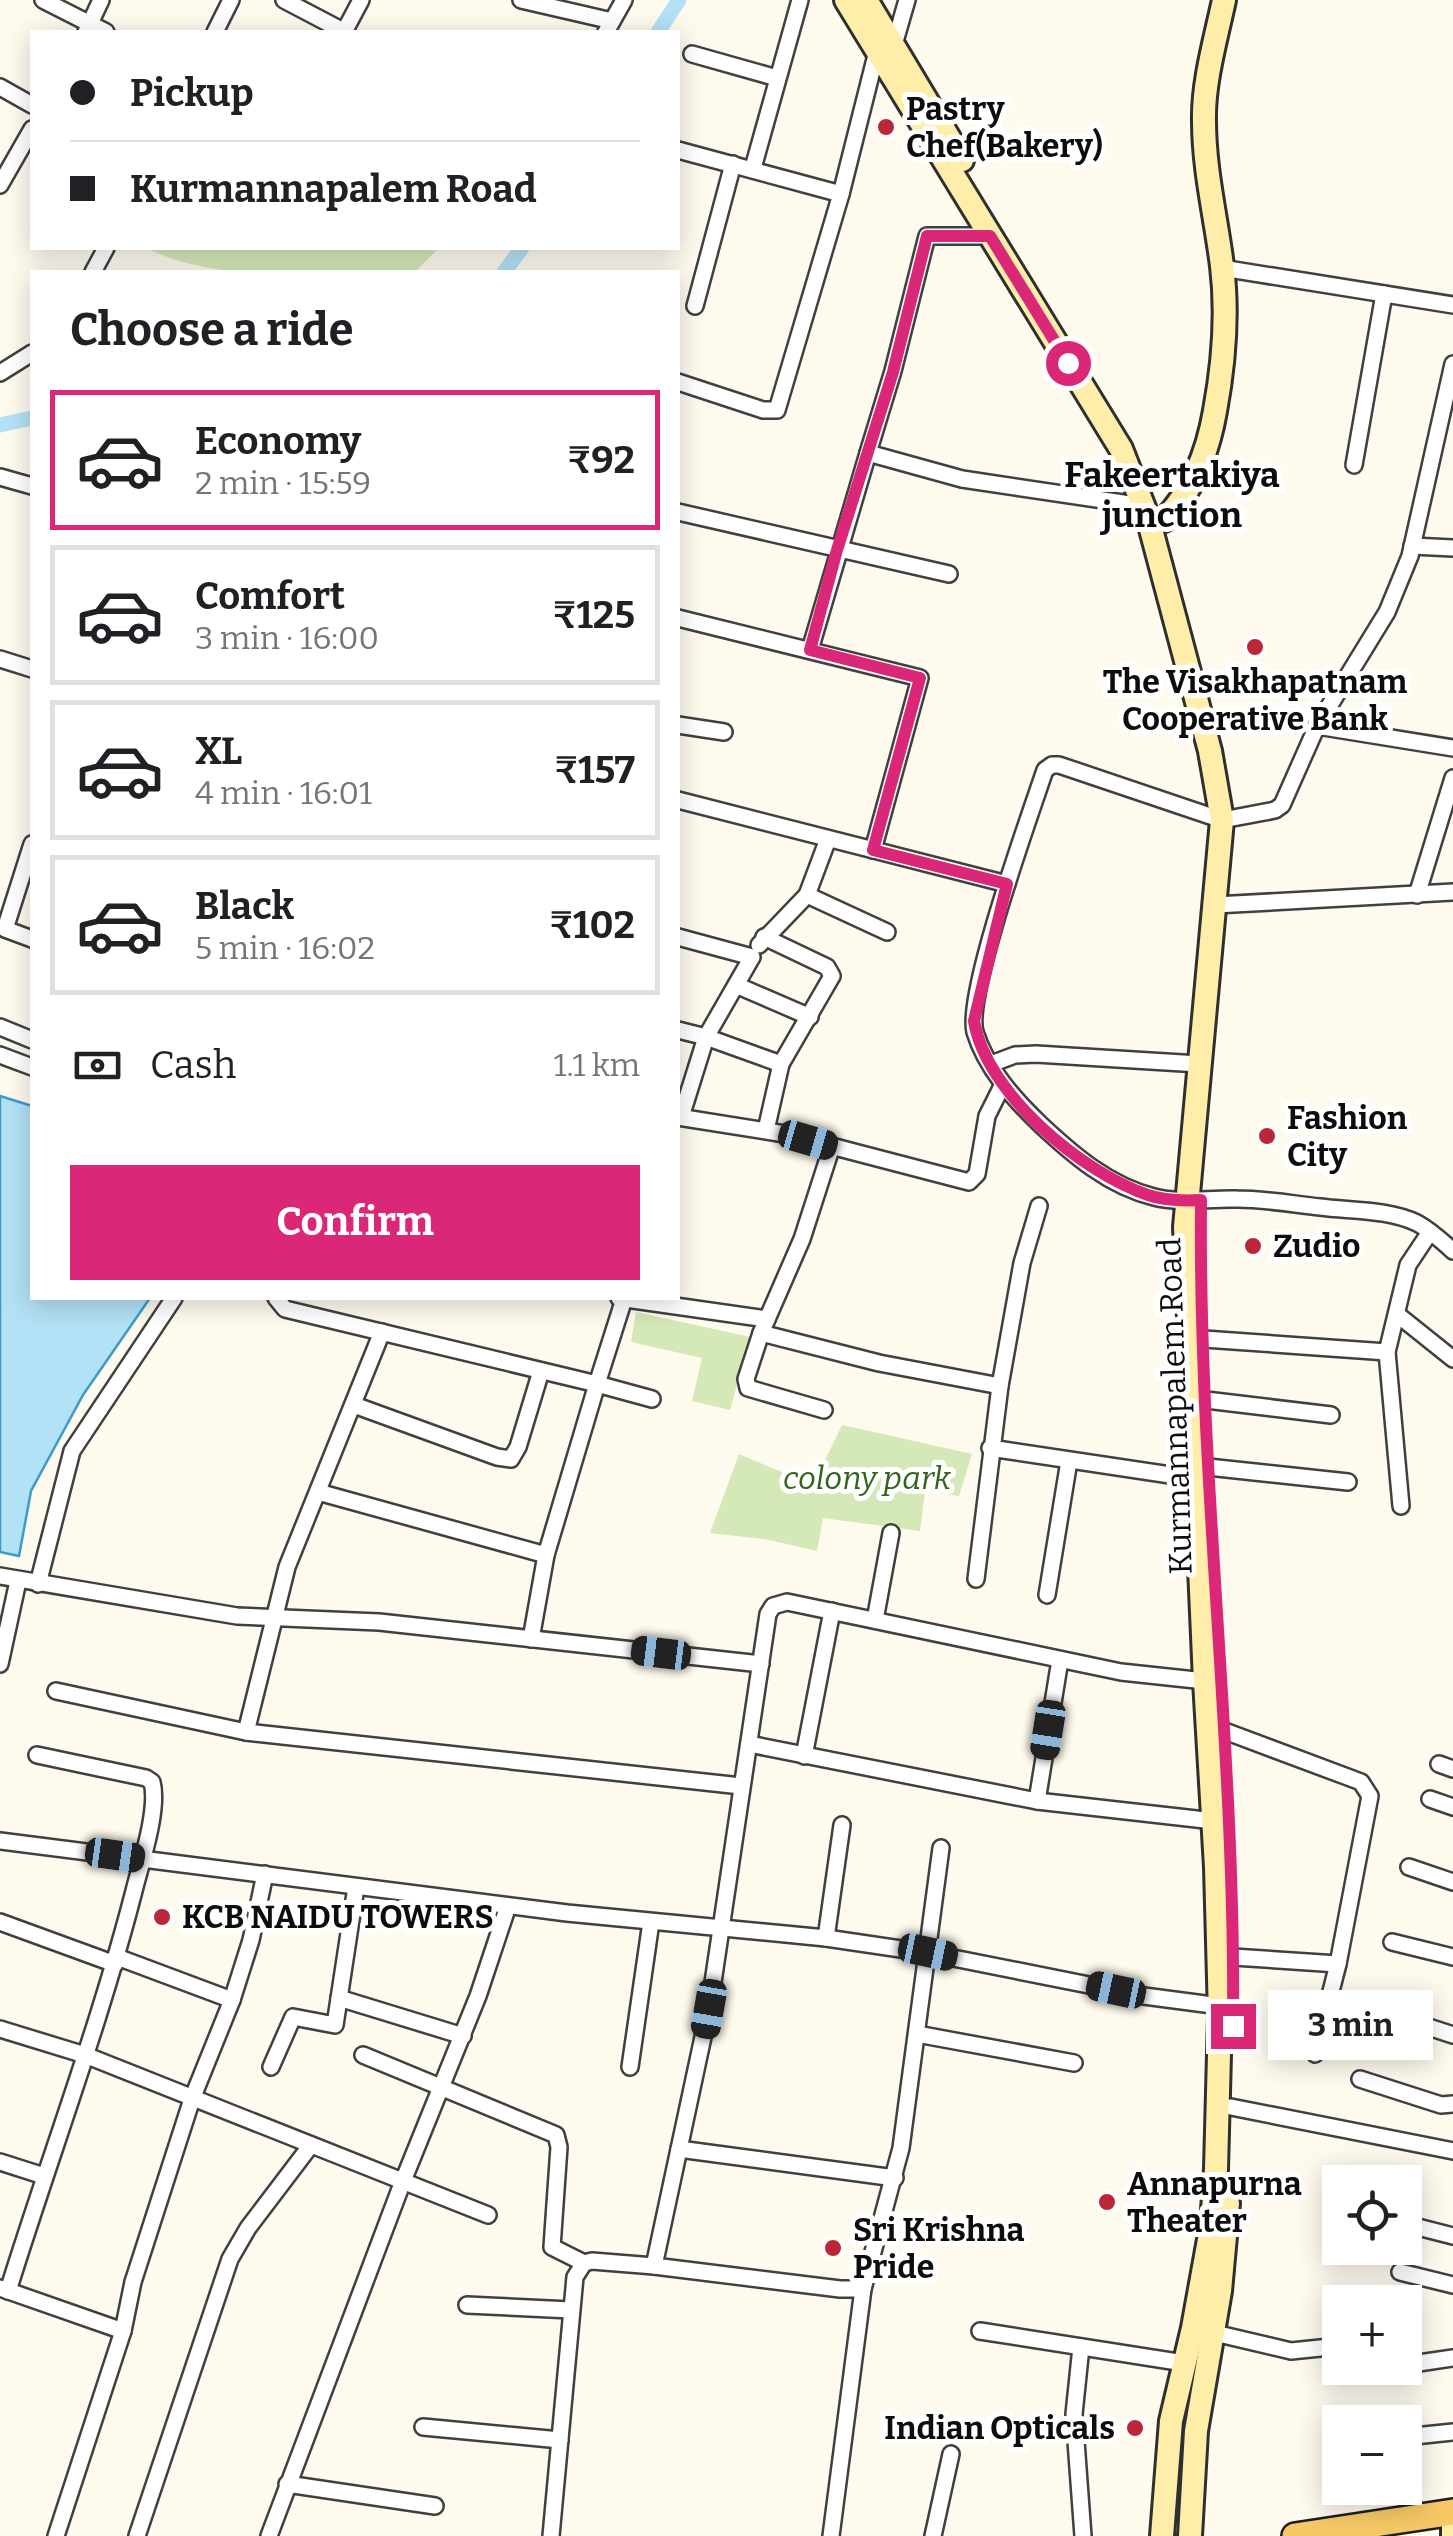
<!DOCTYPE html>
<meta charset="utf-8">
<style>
body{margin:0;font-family:Bitter,serif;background:#f2f2f2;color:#202124;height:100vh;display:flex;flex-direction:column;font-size:38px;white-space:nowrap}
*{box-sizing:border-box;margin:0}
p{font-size:32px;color:#757577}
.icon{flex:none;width:55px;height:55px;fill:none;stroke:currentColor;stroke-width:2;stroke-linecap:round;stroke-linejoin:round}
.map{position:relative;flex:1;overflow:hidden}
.side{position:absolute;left:30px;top:270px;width:650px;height:1030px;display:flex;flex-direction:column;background:#fff;border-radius:0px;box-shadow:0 5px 25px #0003}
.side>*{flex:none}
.hud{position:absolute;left:30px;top:30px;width:650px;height:220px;border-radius:0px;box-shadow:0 5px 25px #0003;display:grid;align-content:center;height:220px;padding:0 40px;background:#fff}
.controls{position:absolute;left:1322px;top:2165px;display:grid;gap:20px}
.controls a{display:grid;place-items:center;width:100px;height:100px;border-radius:0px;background:#fff;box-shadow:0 5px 25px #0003;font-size:50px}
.end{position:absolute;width:45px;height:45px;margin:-22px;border:12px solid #db2777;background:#fff;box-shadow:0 0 0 5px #fff}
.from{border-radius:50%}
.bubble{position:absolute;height:70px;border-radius:0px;background:#fff;box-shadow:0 5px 25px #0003;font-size:32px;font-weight:700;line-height:70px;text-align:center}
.car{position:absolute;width:30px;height:60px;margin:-30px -15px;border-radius:12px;box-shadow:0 0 8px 2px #0007;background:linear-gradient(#222 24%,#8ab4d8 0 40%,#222 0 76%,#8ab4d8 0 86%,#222 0)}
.hud b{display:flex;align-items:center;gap:35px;height:95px;font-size:38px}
.hud b+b{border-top:2px solid #e0e0e0}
.hud i{width:25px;height:25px;background:#202124}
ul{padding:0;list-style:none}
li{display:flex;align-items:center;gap:30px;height:140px;margin:0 20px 15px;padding:0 20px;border:5px solid #e0e0e0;border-radius:0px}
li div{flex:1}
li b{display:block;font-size:38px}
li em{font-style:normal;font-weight:700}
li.active{border-color:#db2777}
li>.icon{width:90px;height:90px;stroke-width:1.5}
h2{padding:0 40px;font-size:45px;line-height:120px}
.pay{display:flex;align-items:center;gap:25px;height:110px;padding:0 40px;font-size:38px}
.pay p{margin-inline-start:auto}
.primary-button{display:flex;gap:20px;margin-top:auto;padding:20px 40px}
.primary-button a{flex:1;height:115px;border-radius:0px;background:#db2777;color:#fff;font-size:40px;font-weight:700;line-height:115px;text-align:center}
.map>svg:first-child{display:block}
.green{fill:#d4e8b8}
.water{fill:#b3e1f5;stroke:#3b9ccb;stroke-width:2.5}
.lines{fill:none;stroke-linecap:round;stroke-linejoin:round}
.canal{stroke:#b3e1f5;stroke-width:15}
.street-casing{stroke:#404040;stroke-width:20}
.secondary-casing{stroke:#2f2f2f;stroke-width:28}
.primary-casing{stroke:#1e1e1e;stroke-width:30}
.street{stroke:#fff;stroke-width:15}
.secondary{stroke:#feeeaa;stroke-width:22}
.primary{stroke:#f6c966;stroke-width:25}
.route{stroke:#db2777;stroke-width:12}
.poi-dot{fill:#bb2739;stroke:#fff;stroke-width:4}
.labels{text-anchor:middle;stroke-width:10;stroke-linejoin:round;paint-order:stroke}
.poi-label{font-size:32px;font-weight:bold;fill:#0d0d0d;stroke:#fff;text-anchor:start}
.street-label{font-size:32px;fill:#0d0d0d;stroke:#fff}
.park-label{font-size:32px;font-style:italic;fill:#32641e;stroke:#fff}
.neighbourhood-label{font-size:35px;font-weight:bold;fill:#0d0d0d;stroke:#fff}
</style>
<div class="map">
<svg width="1453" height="2536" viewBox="0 0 1453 2536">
<rect width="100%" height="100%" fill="#fffaee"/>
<!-- green -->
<g class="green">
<path d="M146 248H439L415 272C328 272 224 286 146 248Z"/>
<polygon points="636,1312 750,1337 730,1410 692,1401 702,1358 631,1342"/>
<polygon points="842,1425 972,1454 959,1496 925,1491 920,1531 823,1518 817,1551 765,1539 710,1533 739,1454 813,1485"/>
</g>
<!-- water -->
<polygon class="water" points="0,1096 32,1106 32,1298 150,1298 83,1395 31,1491 19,1556 0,1552"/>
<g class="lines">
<!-- canal -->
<g class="canal">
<polyline points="658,32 679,0"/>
<polyline points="504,272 522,248"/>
<polyline points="0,425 32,418"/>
</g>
<defs>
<g id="street">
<polyline points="43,0 106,32"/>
<polyline points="284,0 345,32"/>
<polyline points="521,0 612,21"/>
<polyline points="86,32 101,0"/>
<polyline points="215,32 231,0"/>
<polyline points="344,32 361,0"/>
<polyline points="606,32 624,0"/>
<polyline points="692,54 777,78"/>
<polyline points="0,87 32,105"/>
<polyline points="678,150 841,194"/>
<polyline points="753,168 800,0"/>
<polyline points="0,185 32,129"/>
<polyline points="990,236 927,236 893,371 868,453 962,479 1143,506"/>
<polyline points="1222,268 1453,305"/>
<polyline points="93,272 106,248"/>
<polyline points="695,306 733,164"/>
<polyline points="0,373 32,353"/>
<polyline points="678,382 763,410 777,410 841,194 877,51 894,45 907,0"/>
<polyline points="1354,465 1384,294"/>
<polyline points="0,477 32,486"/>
<polyline points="678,512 949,574"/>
<polyline points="1412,546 1453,548"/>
<polyline points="678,618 920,678 873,850"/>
<polyline points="810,650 868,453"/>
<polyline points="0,659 32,669"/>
<polyline points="678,725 724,732"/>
<polyline points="1317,726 1453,748"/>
<polyline points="678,800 1007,884"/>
<polyline points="1233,818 1275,810 1282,805 1317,726 1387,612 1410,556 1453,364"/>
<path d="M1222 820 1059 765H1052L1045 770C1030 815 965 995 975 1032 986 1068 1014 1099 1040 1124 1073 1155 1109 1186 1154 1197 1181 1204 1209 1198 1237 1199 1264 1199 1292 1204 1320 1207 1350 1211 1388 1209 1417 1223 1430 1230 1442 1241 1453 1251"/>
<polyline points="32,844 5,929 32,939"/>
<polyline points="807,895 887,932"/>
<polyline points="1417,895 1453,778"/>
<polyline points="1215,905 1453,892"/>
<polyline points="678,937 752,957 706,1037 678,1030"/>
<polyline points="764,937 827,967 832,976 781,1064 766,1130"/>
<polyline points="759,945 807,895 828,839"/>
<polyline points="736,985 810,1017"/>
<polyline points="0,1027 32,1040"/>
<polyline points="0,1055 32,1067"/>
<polyline points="991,1064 1015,1055 1036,1054 1199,1064"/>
<polyline points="678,1117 785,1134 969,1182 977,1174 987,1116 1003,1084"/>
<polyline points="681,1117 706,1037 781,1064"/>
<polyline points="832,1146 802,1239 761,1333 879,1363 1000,1386"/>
<polyline points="276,1298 285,1309 597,1384 624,1299"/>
<polyline points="619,1298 767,1319"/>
<polyline points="1398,1315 1453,1359"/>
<polyline points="761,1333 746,1379 748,1388 824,1410"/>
<polyline points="1204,1339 1387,1352"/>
<polyline points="1206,1400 1331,1415"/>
<polyline points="354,1405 497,1457 511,1459 518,1447 541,1371"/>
<polyline points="990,1448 1197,1479"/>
<polyline points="1208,1467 1348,1482"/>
<polyline points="318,1492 546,1555 531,1639"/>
<polyline points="1401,1506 1387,1352 1408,1265 1430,1232"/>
<polyline points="546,1555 597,1384 652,1399"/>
<polyline points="0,1576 237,1616 379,1622 761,1664"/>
<polyline points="976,1579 1000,1386 1022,1263 1039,1206"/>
<polyline points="38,1584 72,1451 174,1298"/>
<polyline points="1047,1595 1069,1461"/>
<polyline points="875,1620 891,1533"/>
<polyline points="0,1664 18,1581"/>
<polyline points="56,1691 246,1732 741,1786"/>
<polyline points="1222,1730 1361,1782 1370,1796 1338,1964 1315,2054"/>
<polyline points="246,1732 287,1567 382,1332"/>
<polyline points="749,1744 1037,1801 1214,1821"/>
<polyline points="804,1756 832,1611"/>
<polyline points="1439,1764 1453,1769"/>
<polyline points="1430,1799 1453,1807"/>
<polyline points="1037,1801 1060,1660"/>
<polyline points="0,1841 567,1913 826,1938 928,1953 1144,1996 1220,2006"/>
<polyline points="1409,1867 1453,1882"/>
<polyline points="0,1922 115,1964"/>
<polyline points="826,1938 842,1825"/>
<polyline points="1392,1942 1453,1957"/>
<polyline points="117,1957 232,2000"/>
<polyline points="1233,1957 1338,1964"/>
<polyline points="339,1998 463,2036"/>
<polyline points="1376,2010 1453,2035"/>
<polyline points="0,2029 85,2055 488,2215"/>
<polyline points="917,2034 1074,2063"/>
<polyline points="363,2055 556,2135 559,2147 552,2247 584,2263"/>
<polyline points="271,2067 293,2017 335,2025 356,1887"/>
<polyline points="630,2067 651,1922"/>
<polyline points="1360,2079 1441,2105 1453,2104"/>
<polyline points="1231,2107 1453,2151"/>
<polyline points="679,2149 895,2178"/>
<polyline points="0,2162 44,2176"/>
<polyline points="1406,2224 1453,2236"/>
<polyline points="1400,2272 1453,2285"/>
<polyline points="0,2288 123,2331"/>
<polyline points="863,2289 840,2289 654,2266 709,2009 768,1614 773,1606 787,1602 1121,1672 1205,1681"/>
<path d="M8 2291C50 2156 100 2024 135 1887 142 1860 159 1808 152 1782L146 1778 37 1755"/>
<polyline points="467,2305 571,2310"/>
<polyline points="980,2331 1184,2363"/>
<polyline points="1206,2331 1291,2351 1340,2346"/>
<polyline points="1081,2347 1074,2414 1083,2536"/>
<polyline points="1405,2365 1453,2358"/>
<polyline points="1363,2368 1364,2373"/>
<polyline points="423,2427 560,2440"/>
<polyline points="1405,2437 1453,2432"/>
<polyline points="287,2484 435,2506"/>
<polyline points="56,2536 123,2331 133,2282 192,2099 232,2000 251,1940 265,1874"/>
<polyline points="137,2536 230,2259 248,2228 311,2145"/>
<polyline points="269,2536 403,2181 478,1996 508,1906"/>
<polyline points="551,2536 575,2277 584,2263 592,2261 654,2266"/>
<polyline points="831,2536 863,2289 901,2148 941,1848"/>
<polyline points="933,2536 951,2454"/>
</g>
<g id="secondary">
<polyline points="846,0 1121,449 1148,518 1210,751 1222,820 1185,1227 1205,1681 1216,1867 1220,2016 1216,2169 1212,2223 1193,2328 1171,2421 1162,2536"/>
<polyline points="866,0 962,160"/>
<path d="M1164 520C1193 491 1208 451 1215 411 1224 362 1228 315 1222 266 1216 218 1204 170 1204 121 1203 82 1216 38 1224 0"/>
<polyline points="1453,2512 1453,2536"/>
<polyline points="1190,2536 1196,2431 1220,2291 1228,2203"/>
</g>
<polyline id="primary" points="1295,2536 1453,2512"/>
</defs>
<!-- street casing -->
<use href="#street" class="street-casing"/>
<!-- secondary casing -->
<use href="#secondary" class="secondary-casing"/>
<!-- primary casing -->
<use href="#primary" class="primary-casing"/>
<!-- street -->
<use href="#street" class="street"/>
<!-- secondary -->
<use href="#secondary" class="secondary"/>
<!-- primary -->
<use href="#primary" class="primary"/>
</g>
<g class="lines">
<!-- route -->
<path class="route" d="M1068 363 990 236H927L893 372 837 550 810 650 920 678 873 850 1007 884 974 1021C986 1093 1081 1172 1148 1195 1165 1201 1183 1201 1201 1200 1198 1476 1236 1751 1233 2026"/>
</g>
<!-- markers -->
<g class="poi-dot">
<circle cx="886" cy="127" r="10"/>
<circle cx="1255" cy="647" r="10"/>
<circle cx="1267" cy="1136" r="10"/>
<circle cx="1253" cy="1246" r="10"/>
<circle cx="162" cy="1917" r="10"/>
<circle cx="1107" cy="2202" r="10"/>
<circle cx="833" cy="2248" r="10"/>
<circle cx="1135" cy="2428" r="10"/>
</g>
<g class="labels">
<!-- poi labels -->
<g class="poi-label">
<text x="906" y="120">Pastry<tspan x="906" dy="37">Chef(Bakery)</tspan></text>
<text x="1255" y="693" text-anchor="middle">The Visakhapatnam<tspan x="1255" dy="37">Cooperative Bank</tspan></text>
<text x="1287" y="1129">Fashion<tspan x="1287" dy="37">City</tspan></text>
<text x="1273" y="1257">Zudio</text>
<text x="182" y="1928">KCB NAIDU TOWERS</text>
<text x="1127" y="2195">Annapurna<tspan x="1127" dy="37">Theater</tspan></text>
<text x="853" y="2241">Sri Krishna<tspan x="853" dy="37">Pride</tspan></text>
<text x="1115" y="2439" text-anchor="end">Indian Opticals</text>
</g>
<!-- street labels -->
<g class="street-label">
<text transform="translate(1175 1406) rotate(-92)" y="11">Kurmannapalem Road</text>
</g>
<!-- park labels -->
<g class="park-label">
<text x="867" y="1489">colony park</text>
</g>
<!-- neighbourhood labels -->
<g class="neighbourhood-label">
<text x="1172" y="487">Fakeertakiya<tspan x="1172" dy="40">junction</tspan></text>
</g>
</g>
</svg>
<div class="controls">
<a><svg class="icon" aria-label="locate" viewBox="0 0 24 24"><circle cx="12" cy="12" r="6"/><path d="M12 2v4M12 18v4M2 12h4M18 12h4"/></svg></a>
<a>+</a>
<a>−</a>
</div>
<i class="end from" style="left:1068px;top:363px"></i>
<i class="end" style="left:1233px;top:2026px"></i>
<div class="bubble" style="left:1268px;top:1990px;width:165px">3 min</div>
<i class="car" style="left:808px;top:1140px;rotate:106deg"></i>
<i class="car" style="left:661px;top:1653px;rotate:277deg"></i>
<i class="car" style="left:1048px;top:1730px;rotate:189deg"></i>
<i class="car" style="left:115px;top:1855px;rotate:98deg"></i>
<i class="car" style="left:928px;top:1952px;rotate:102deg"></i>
<i class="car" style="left:1116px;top:1990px;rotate:282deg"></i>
<i class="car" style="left:709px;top:2009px;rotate:190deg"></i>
<div class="hud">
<b><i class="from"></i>Pickup</b>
<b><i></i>Kurmannapalem Road</b>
</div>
<section class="side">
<h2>Choose a ride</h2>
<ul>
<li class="active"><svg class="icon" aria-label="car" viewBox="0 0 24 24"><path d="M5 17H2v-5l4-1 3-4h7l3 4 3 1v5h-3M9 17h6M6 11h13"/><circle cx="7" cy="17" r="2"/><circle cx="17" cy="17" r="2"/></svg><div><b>Economy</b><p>2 min · 15:59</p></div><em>₹92</em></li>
<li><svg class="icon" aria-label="car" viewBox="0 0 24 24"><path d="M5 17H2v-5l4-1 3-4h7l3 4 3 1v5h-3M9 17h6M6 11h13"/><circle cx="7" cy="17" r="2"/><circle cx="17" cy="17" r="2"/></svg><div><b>Comfort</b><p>3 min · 16:00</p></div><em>₹125</em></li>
<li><svg class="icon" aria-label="car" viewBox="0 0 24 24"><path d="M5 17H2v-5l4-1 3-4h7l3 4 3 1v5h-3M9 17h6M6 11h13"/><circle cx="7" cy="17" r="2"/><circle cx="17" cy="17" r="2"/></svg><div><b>XL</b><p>4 min · 16:01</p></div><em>₹157</em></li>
<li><svg class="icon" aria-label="car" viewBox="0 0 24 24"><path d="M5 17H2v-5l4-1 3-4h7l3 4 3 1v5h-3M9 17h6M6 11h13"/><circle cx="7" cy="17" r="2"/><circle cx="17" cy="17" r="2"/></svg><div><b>Black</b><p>5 min · 16:02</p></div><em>₹102</em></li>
</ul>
<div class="pay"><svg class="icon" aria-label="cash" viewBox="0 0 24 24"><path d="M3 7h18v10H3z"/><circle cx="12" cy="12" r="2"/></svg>Cash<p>1.1 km</p></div>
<div class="primary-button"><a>Confirm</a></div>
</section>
</div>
